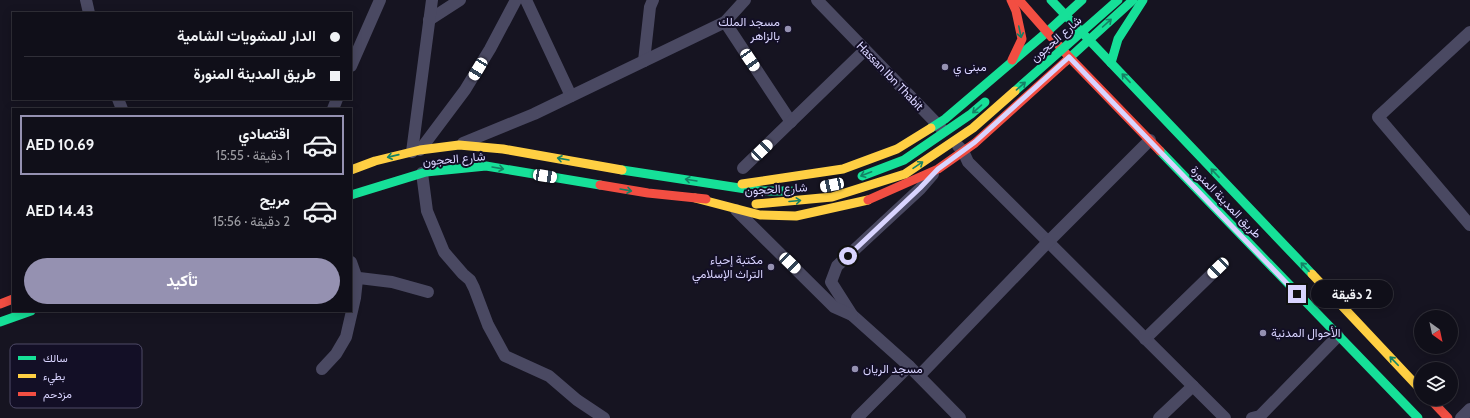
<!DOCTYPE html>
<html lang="ar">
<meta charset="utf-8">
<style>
body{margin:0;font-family:Cabin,Vazirmatn,sans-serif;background:#1e1d26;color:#f1f3f6;direction:rtl;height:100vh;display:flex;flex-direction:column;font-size:15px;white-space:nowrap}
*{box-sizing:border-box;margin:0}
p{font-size:13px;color:#9c9ca2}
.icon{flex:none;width:22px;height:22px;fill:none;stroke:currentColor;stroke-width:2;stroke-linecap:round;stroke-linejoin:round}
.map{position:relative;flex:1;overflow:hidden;direction:ltr}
.details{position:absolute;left:12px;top:108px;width:340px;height:204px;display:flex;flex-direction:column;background:#100f19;border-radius:0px;box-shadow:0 2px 10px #0003,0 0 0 1px #302f38;direction:rtl}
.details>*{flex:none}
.top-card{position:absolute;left:12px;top:12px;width:340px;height:88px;border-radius:0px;box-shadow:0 2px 10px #0003,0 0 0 1px #302f38;direction:rtl;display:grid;align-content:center;height:88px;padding:0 12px;background:#100f19}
.needle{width:26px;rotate:147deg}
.buttons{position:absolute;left:1414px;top:310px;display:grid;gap:8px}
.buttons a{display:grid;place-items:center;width:44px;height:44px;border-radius:50%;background:#100f19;box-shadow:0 2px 10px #0003,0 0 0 1px #302f38;font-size:20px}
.end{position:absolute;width:18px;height:18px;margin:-9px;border:5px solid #d9d4ff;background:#111;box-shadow:0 0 0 2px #111}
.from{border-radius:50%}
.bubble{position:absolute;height:28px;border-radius:14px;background:#100f19;box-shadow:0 2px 10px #0003,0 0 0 1px #302f38;font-size:13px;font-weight:700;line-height:28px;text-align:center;direction:rtl}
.car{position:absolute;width:12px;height:24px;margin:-12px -6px;border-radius:5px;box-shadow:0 0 3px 1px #0007;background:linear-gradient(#fff 24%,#345 0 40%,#fff 0 76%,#345 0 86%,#fff 0)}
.top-card b{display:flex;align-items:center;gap:14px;height:38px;font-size:15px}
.top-card b+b{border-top:1px solid #302f38}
.top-card i{width:10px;height:10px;background:#f1f3f6}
ul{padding:7px 0 0;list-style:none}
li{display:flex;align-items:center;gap:12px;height:60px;margin:0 8px 6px;padding:0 4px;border:2px solid transparent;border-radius:0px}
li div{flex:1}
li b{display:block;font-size:15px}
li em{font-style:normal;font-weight:700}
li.active{border-color:#9591b1}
li>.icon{width:36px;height:36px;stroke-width:1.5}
.primary-button{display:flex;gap:8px;margin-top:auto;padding:8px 12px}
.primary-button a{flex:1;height:46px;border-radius:24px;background:#9591b1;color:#fff;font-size:16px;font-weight:700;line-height:46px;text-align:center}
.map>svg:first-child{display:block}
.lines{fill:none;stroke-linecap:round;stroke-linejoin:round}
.street{stroke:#4a4962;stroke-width:12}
.fast{stroke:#16e098;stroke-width:9}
.slow{stroke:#ffcf43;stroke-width:9}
.jam{stroke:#f24e42;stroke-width:9}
.fast-bridge{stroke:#16e098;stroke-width:9}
.slow-bridge{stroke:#ffcf43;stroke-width:9}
.oneway{stroke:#158265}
.route{stroke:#d9d4ff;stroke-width:5}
.poi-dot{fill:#9591b1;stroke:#130f26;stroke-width:1.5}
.labels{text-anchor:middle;stroke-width:4;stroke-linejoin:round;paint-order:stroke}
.poi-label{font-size:12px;fill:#d9d4ff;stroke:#130f26;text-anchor:start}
.street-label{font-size:12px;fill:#d9d4ff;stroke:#130f26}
.key{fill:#130f26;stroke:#4e4a67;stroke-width:1}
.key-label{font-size:11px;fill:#d9d4ff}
</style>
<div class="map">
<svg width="1470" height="418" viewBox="0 0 1470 418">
<rect width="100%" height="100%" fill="#161421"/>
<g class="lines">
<!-- street -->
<g class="street">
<polyline points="86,0 89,13"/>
<polyline points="526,0 571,96"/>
<polyline points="745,0 725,22 791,122"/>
<polyline points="817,0 941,128"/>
<polyline points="429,20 460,0"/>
<polyline points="1470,32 1378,117 1470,225"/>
<polyline points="644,61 650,7 653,0"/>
<polyline points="351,66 380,0"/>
<polyline points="118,99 122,109"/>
<polyline points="333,109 337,99"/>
<polyline points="463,143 534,114 725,22"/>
<polyline points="958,146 963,151 968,162 1225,418"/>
<polyline points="420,150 465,90 490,49 516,0"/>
<polyline points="412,152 432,0"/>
<polyline points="743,168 865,50"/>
<polyline points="422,173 427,211 444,252 463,274 470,280 474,288 488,325 505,356 549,376 577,400 604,418"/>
<polyline points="933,174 920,189 837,266 831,282 852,315 909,366 960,418"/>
<polyline points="736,210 834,307 852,315"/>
<polyline points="351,277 392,282 428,292"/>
<polyline points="1145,339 1218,268"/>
<polyline points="322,369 336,354 346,337 355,298 357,279 351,262"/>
<polyline points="919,376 1048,242 1150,140"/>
<polyline points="857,418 909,366"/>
<polyline points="1159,418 1193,386"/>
<polyline points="1252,418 1260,416 1338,336"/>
<polyline points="1461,418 1470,409"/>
</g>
<!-- fast -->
<g class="fast">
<polyline points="1051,0 1312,274"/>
<polyline points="1066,61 1133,0"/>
<polyline points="1111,63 1118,39 1143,0"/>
<polyline points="931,128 945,119 1047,32 1082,0"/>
<polyline points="1160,151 1418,418"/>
<polyline points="622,170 759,191"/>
<polyline points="351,195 426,172 486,166 600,185"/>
<polyline points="0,322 31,311"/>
</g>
<!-- slow -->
<g class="slow">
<polyline points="351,170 375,161 420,150 459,145 503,149 622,170"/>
<polyline points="742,184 843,169 897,149 931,128"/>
<polyline points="695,198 760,215 796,216 868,200"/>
<polyline points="1312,274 1421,390"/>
</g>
<!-- jam -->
<g class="jam">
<polyline points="1011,0 1016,11 1022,39 1012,60"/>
<polyline points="1019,0 1069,57 1160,151"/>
<polyline points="600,185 648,193 706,199"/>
<polyline points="868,200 938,169 975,143 1066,61"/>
<polyline points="0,304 13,299"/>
<polyline points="1430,399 1448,418"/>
</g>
<!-- fast-bridge -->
<g class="fast-bridge">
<polyline points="1015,91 1118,0"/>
<polyline points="862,176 904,160 971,114 985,102"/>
<polyline points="759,191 791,191"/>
</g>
<!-- slow-bridge -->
<polyline class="slow-bridge" points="756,204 832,197 905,174 973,128 1015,91"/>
</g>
<!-- one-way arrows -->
<defs><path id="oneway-shaft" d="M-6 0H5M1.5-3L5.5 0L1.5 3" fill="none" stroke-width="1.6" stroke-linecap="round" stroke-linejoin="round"/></defs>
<g class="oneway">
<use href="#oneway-shaft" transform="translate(1107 23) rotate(-42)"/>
<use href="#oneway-shaft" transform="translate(1020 32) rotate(78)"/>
<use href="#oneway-shaft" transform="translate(1126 78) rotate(-133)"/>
<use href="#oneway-shaft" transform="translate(1021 86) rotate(-41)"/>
<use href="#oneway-shaft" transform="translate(977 109) rotate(139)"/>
<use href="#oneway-shaft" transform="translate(393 156) rotate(167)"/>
<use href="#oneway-shaft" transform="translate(563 159) rotate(-170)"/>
<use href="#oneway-shaft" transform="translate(918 165) rotate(-34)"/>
<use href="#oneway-shaft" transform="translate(498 168) rotate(10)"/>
<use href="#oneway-shaft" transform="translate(1215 173) rotate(-133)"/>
<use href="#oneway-shaft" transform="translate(866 174) rotate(159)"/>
<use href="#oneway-shaft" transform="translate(691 180) rotate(-171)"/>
<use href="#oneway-shaft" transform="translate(626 190) rotate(10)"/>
<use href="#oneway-shaft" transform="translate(795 201) rotate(-5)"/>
<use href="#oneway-shaft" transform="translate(1305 267) rotate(-133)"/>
<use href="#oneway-shaft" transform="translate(1394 361) rotate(-134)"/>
</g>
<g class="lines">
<!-- route -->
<polyline class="route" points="848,256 920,188 938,169 975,142 1069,57 1297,294"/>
</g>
<!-- markers -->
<g class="poi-dot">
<circle cx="788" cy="29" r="4"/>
<circle cx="945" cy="67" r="4"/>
<circle cx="771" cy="267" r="4"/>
<circle cx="1263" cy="333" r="4"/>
<circle cx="855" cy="369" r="4"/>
</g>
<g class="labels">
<!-- poi labels -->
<g class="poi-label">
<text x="780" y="26" text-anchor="end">مسجد الملك<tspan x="780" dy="14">بالزاهر</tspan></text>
<text x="953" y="71">مبنى ي</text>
<text x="763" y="264" text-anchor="end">مكتبة إحياء<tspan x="763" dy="14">التراث الإسلامي</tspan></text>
<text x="1271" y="337">الأحوال المدنية</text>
<text x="863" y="373">مسجد الريان</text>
</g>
<!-- street labels -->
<g class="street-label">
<text transform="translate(1056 39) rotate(-41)" y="4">شارع الحجون</text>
<text transform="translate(890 76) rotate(46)" y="4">Hassan Ibn Thabit</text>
<text transform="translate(454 159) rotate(-5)" y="4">شارع الحجون</text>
<text transform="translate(776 189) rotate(-3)" y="4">شارع الحجون</text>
<text transform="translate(1226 202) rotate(46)" y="4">طريق المدينة المنورة</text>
</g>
</g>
<!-- legend -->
<rect x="10" y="344" width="132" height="64" rx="6" class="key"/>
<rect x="18" y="356" width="18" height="4" fill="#16e098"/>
<rect x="18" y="374" width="18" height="4" fill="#ffcf43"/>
<rect x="18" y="392" width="18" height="4" fill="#f24e42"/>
<g class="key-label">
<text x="43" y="362">سالك</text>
<text x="43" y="380">بطيء</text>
<text x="43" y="398">مزدحم</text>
</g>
</svg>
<div class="buttons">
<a><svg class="needle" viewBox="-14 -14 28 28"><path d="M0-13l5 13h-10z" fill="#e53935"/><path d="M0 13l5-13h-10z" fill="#9c9ca2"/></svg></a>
<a><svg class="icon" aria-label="layers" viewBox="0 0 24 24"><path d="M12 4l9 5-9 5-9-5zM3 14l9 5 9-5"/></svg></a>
</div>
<i class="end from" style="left:848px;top:256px"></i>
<i class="end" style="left:1297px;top:294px"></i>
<div class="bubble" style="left:1311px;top:280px;width:82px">2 دقيقة</div>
<i class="car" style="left:750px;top:60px;rotate:146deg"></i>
<i class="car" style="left:478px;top:69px;rotate:211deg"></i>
<i class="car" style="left:762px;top:150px;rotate:46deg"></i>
<i class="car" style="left:545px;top:176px;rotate:99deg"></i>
<i class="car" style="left:832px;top:185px;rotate:258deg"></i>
<i class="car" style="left:790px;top:263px;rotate:134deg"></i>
<i class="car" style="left:1218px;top:268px;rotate:226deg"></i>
<div class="top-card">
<b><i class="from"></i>الدار للمشويات الشامية</b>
<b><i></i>طريق المدينة المنورة</b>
</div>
<section class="details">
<ul>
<li class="active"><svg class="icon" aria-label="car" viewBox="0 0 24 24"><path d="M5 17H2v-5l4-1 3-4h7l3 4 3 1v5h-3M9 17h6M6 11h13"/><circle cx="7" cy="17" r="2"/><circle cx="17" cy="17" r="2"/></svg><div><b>اقتصادي</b><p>1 دقيقة · 15:55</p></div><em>AED 10.69</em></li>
<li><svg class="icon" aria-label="car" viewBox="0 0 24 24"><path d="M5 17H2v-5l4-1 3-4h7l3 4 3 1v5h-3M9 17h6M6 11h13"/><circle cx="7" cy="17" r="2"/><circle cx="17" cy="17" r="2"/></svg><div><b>مريح</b><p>2 دقيقة · 15:56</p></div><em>AED 14.43</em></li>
</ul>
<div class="primary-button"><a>تأكيد</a></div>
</section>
</div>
